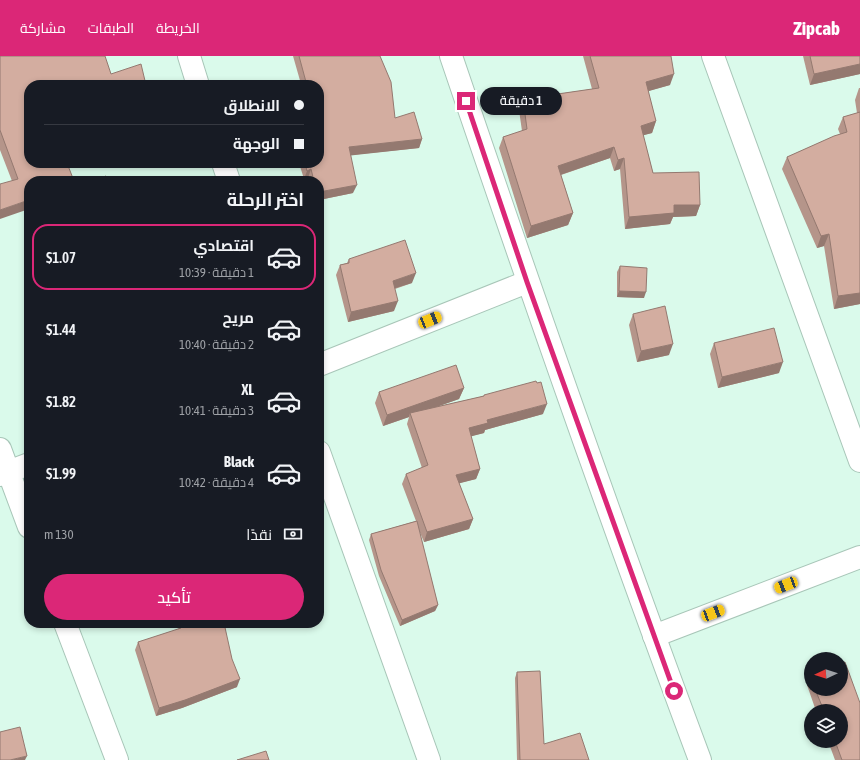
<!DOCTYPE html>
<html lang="ar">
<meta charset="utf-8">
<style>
body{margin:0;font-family:"Asap Condensed",Cairo,sans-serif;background:#242831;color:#f1f3f6;direction:rtl;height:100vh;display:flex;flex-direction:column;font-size:15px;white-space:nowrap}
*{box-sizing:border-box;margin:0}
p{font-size:13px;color:#9ea1a6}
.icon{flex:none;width:22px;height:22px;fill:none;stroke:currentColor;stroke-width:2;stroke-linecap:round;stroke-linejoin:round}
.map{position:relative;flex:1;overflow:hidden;direction:ltr}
.drawer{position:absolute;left:24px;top:120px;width:300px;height:452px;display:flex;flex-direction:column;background:#171b24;border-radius:16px;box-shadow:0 2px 6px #0003;direction:rtl}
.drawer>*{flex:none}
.guide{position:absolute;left:24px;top:24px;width:300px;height:88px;border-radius:16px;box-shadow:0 2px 6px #0003;direction:rtl;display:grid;align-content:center;height:88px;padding:0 20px;background:#171b24}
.needle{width:26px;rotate:266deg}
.fabs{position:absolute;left:804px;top:596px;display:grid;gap:8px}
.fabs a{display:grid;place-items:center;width:44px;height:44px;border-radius:50%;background:#171b24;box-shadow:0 2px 6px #0003;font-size:20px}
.end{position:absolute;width:18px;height:18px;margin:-9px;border:5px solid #db2777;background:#fff;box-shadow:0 0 0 2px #fff}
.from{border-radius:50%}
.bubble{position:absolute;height:28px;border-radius:14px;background:#171b24;box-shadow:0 2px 6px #0003;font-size:13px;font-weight:600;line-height:28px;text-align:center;direction:rtl}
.car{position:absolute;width:12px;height:24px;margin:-12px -6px;border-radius:5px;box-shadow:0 0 3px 1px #0007;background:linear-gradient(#f5c518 24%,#345 0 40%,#f5c518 0 76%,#345 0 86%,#f5c518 0)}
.guide b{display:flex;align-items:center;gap:14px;height:38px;font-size:15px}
.guide b+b{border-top:1px solid #363941}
.guide i{width:10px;height:10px;background:#f1f3f6}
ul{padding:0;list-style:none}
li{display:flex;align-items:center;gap:12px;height:66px;margin:0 8px 6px;padding:0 12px;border:2px solid transparent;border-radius:16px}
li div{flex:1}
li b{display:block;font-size:15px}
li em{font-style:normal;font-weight:600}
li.selected{border-color:#db2777}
li>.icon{width:36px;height:36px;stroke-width:1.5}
h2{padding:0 20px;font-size:18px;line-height:48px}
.pay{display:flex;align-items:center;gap:10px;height:44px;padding:0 20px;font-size:15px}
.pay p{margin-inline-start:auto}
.action{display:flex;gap:8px;margin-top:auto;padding:8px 20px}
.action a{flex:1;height:46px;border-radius:24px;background:#db2777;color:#fff;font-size:16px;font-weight:600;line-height:46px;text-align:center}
header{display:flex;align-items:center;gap:24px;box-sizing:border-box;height:56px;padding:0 20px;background:#db2777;color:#fff}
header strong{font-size:19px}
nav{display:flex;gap:22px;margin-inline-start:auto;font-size:14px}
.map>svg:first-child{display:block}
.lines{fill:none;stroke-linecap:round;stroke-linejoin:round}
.street-casing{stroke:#a8c6b8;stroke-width:24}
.street{stroke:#fff;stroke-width:22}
.wall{fill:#b5958a}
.shaded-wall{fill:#947970}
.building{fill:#d3ada0;stroke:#947970}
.route{stroke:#db2777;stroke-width:5}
</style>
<header>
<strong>Zipcab</strong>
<nav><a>الخريطة</a><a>الطبقات</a><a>مشاركة</a></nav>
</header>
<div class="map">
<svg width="860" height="704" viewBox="0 0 860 704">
<rect width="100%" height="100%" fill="#dafaeb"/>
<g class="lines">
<defs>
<g id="street">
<polyline points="189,0 198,29"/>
<path d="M451 0C531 236 613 471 700 704"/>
<polyline points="713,0 860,405"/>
<polyline points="223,107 229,125"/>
<polyline points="319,309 527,226"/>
<polyline points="0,393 29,471"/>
<polyline points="319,396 429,704"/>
<polyline points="0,419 29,408"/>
<polyline points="65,567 117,704"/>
<polyline points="654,580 860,501"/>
</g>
</defs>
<!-- street casing -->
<use href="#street" class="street-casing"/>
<!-- street -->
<use href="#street" class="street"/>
</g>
<!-- wall -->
<g class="wall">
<polygon points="0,0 111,18 146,29 29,29 29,160 12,125 0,94"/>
<polygon points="293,0 380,0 395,62 422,83 419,92 351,99 353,137 319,144 319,125 309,125 308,122 304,123 299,107 319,107 301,28"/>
<polygon points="583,0 671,0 670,29 648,35 656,65 652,77 643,79 653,117 700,149 696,160 673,161 670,168 625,173 620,113 614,115 610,102 561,119 573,157 568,169 527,182 499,92 503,81 522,75 519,54 523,43 592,33"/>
<polygon points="803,0 860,0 860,18 810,29"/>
<polygon points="859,32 860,32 860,248 834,253 824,190 817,192 782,113 787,101 840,78 838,73 843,61 857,57 855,44"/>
<polygon points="349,203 412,227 395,233 394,255 348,266 336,219 340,209 347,207"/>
<polygon points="620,210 644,242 617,241 617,216"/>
<polygon points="633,258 669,299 637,306 629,269"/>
<polygon points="714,287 779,317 718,332 710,298"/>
<polygon points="464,332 459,343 436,351 484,340 484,339 543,358 485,374 484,377 471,380 480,413 476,423 459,427 473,463 469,473 424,486 418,472 438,549 435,555 400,570 379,520 369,484 371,478 416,465 402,428 406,418 422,412 407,368 409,361 383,370 375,347 379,336"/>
<polygon points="180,567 237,631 182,652 156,660 135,594 138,586 178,574"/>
<polygon points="517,616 544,688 589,704 517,704 515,622"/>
<polygon points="810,619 811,619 811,633 841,633 860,704 835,704 828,685 841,685 841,655 816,655 807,629"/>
</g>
<!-- shaded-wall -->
<g class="shaded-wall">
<polygon points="860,8 860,18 810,29 814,18"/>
<polygon points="674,18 670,29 642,37 646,26"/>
<polygon points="656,65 652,77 637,81 641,70"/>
<polygon points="422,83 419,92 346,100 349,91"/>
<polygon points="614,91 610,102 554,121 558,110"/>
<polygon points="624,102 620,113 614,115 618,104"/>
<polygon points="311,113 308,122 304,123 307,115"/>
<polygon points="357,129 353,137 319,144 319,136"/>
<polygon points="29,144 26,154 0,163 0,154"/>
<polygon points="674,149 700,149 696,160 673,161 670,168 625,173 629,161"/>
<polygon points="573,157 568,169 527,182 531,170"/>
<polygon points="829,178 824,190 817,192 821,180"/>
<polygon points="416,217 412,227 389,234 393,225"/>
<polygon points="619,235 646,236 644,242 617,241"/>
<polygon points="860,237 860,248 834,253 838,240"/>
<polygon points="398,245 394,255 348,266 351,256"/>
<polygon points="673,288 669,299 637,306 641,295"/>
<polygon points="783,306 779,317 718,332 722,321"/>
<polygon points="464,332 459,343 411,360 410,357 409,361 383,370 387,359"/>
<polygon points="547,348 543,358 485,374 484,377 465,382 469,372 487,364"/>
<polygon points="480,413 476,423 453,429 456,419"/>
<polygon points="473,463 469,473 424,486 427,476"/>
<polygon points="438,549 435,555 400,570 402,564"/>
<polygon points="240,623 237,631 182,652 156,660 159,652"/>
<polygon points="27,700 25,704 10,704"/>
</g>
<!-- building -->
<g class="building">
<polygon points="0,0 105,0 111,18 141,8 146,29 29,29 29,107 67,107 74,125 29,125 29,144 0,154 0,128 18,123 0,74"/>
<polygon points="299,0 380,0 391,26 395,62 414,56 422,83 349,91 357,129 319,136 319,125 314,125 311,113 307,115 305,107 319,107 319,29 297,29 306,26"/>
<polygon points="590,0 671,0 674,18 646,26 656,65 641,70 653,117 699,116 700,149 674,149 674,157 629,161 624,102 618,104 614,91 558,110 573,157 531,170 503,81 527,73 523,43 599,32"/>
<polygon points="810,0 860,0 860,8 814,18"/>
<polygon points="860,56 860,237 838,240 829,178 821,180 787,101 834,80 847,76 843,61"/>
<polygon points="106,120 108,125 93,125"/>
<polygon points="405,184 416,217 393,225 398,245 351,256 340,209 349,207 349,203"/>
<polygon points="620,210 647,212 646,236 619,235"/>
<polygon points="665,250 673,288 641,295 633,258"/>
<polygon points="774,272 783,306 722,321 714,287"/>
<polygon points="456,309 464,332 387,359 379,336"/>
<polygon points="536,325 537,327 541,326 547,348 487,364 488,367 469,372 480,413 456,419 473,463 427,476 406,418 428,409 410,357 484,340 484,339"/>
<polygon points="417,465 438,549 402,564 381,514 371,478"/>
<polygon points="180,567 224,567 232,603 240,623 185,644 159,652 138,586 181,572"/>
<polygon points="845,606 860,647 860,704 842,704 835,685 841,685 841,655 824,655 815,633 841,633 841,607"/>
<polygon points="540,615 544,688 580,677 589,704 520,704 517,616"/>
<polygon points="20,671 27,700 10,704 0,704 0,676"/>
<polygon points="266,695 269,704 237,704"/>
</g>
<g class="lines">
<!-- route -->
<polyline class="route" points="466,45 527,226 674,635"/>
</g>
</svg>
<div class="fabs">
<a><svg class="needle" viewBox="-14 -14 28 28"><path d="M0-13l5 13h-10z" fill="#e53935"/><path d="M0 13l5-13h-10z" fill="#9ea1a6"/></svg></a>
<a><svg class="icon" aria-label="layers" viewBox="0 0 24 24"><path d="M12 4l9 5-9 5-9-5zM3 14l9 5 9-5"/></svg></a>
</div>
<i class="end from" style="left:674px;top:635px"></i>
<i class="end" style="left:466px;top:45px"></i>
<div class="bubble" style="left:480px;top:31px;width:82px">1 دقيقة</div>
<i class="car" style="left:430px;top:264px;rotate:68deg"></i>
<i class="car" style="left:786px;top:529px;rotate:249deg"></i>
<i class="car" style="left:713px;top:557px;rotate:69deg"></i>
<div class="guide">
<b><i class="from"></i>الانطلاق</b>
<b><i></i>الوجهة</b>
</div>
<section class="drawer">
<h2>اختر الرحلة</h2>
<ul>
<li class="selected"><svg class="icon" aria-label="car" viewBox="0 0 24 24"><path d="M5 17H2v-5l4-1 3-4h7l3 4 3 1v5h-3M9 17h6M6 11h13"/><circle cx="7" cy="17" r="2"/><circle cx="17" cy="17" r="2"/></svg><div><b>اقتصادي</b><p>1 دقيقة · 10:39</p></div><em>$1.07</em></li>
<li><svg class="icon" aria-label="car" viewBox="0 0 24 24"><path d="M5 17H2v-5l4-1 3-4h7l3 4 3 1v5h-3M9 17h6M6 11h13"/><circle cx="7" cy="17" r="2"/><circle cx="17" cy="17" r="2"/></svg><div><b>مريح</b><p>2 دقيقة · 10:40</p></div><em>$1.44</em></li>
<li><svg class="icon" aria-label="car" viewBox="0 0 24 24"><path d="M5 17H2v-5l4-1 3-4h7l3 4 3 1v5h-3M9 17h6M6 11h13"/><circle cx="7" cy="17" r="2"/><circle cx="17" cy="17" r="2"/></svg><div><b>XL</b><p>3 دقيقة · 10:41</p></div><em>$1.82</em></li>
<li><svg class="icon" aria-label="car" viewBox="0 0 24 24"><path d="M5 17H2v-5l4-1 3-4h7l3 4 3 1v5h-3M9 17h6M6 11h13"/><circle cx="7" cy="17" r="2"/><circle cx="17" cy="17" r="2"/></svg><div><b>Black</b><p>4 دقيقة · 10:42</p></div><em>$1.99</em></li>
</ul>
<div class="pay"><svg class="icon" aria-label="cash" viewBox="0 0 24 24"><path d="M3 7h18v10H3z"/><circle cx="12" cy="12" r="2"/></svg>نقدًا<p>130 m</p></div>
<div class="action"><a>تأكيد</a></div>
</section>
</div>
